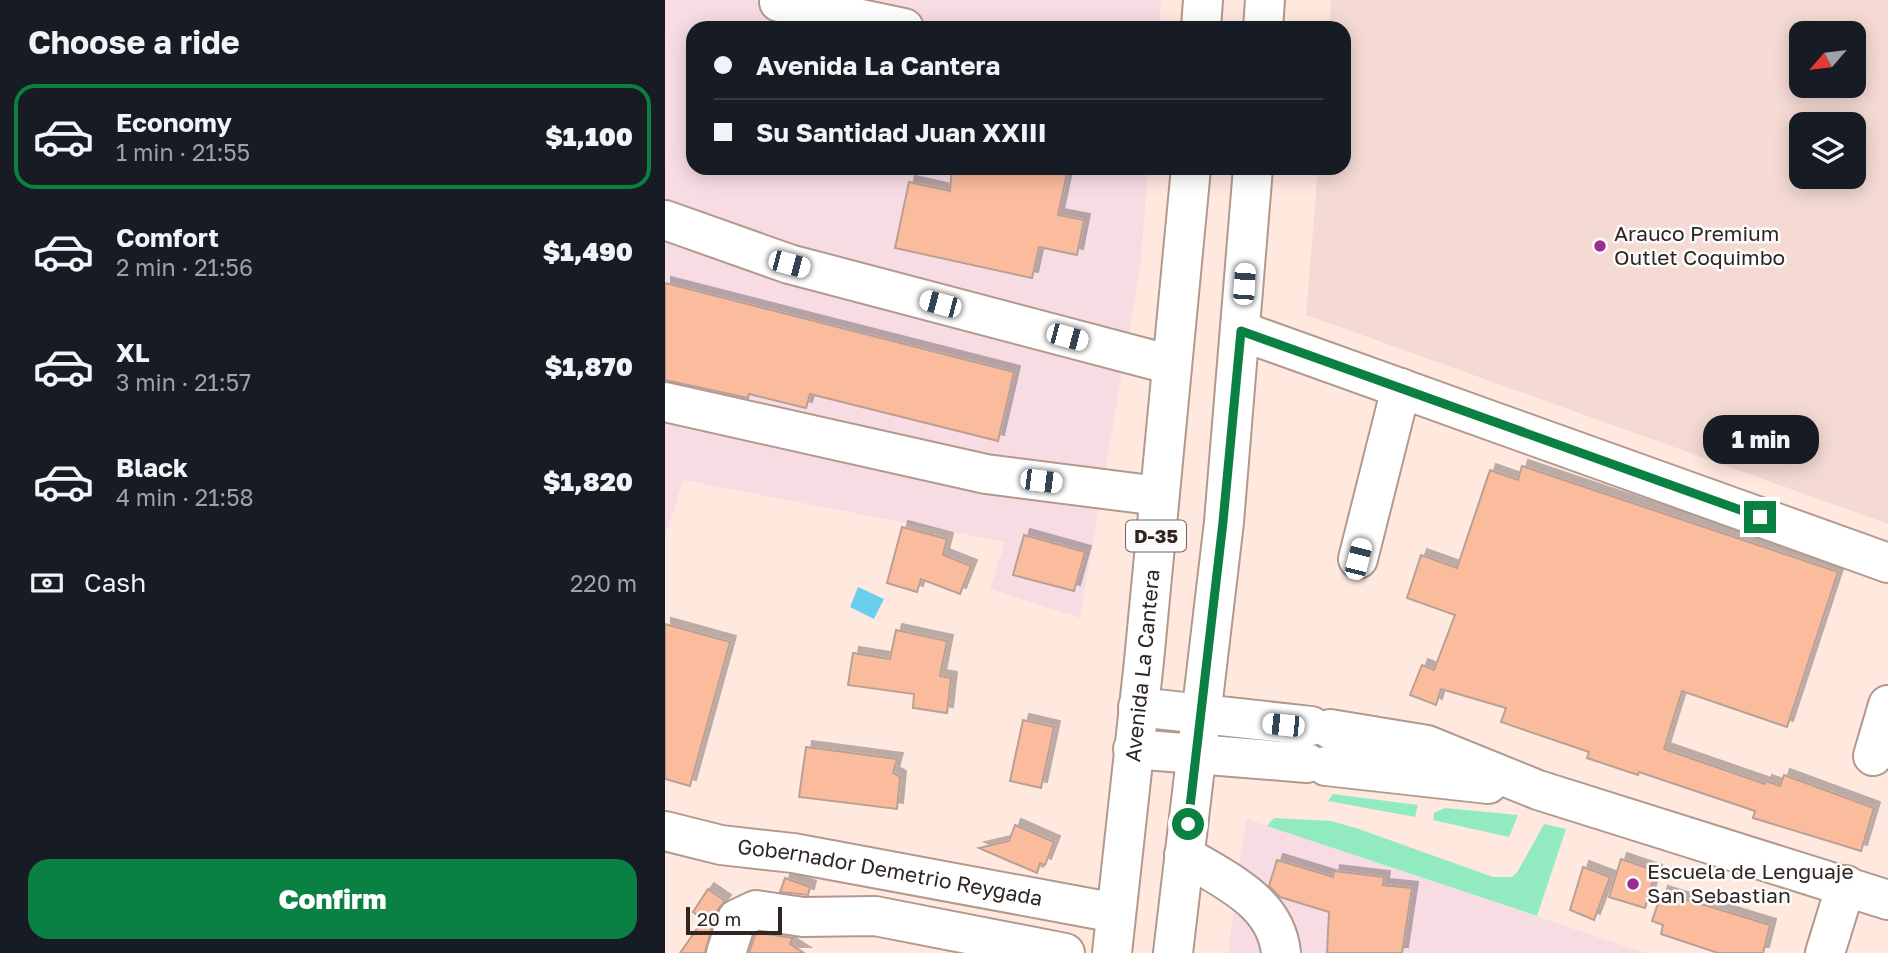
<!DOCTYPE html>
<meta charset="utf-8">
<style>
body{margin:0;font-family:"Golos Text",sans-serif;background:#20242c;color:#f1f3f6;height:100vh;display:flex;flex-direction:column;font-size:26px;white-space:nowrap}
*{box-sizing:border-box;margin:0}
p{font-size:23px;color:#9ea1a6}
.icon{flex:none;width:38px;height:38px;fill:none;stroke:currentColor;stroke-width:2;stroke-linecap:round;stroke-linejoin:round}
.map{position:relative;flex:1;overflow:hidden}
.details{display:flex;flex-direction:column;background:#171b24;width:665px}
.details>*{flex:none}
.banner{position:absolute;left:21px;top:21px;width:665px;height:154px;border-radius:21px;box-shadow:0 4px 18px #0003;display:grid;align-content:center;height:154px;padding:0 28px;background:#171b24}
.needle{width:46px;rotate:242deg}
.tools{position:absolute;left:1124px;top:21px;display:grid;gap:14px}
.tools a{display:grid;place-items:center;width:77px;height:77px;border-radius:14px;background:#171b24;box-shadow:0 4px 18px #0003;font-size:35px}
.scale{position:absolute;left:21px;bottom:18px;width:96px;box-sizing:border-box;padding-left:7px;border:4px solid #2f2621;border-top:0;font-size:19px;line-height:24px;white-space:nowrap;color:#2f2621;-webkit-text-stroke:5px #fcfcfc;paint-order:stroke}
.end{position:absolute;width:32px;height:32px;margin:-16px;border:9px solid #0b8043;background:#fff;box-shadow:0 0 0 4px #fff}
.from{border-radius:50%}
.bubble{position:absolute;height:49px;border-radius:21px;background:#171b24;box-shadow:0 4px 18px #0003;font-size:23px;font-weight:800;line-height:49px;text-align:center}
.car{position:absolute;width:21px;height:42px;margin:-21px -10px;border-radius:9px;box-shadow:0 0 5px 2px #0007;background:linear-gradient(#fff 24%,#345 0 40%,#fff 0 76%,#345 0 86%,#fff 0)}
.banner b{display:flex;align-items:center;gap:24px;height:66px;font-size:26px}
.banner b+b{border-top:2px solid #363941}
.banner i{width:18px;height:18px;background:#f1f3f6}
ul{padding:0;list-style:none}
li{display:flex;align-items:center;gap:21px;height:105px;margin:0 14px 10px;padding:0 14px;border:4px solid transparent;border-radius:21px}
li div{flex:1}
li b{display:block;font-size:26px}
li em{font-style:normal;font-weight:800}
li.active{border-color:#0b8043}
li>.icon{width:63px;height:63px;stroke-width:1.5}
h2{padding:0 28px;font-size:32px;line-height:84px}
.pay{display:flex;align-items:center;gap:18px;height:77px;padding:0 28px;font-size:26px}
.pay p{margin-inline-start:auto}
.primary-button{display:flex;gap:14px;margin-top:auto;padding:14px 28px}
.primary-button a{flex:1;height:80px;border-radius:21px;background:#0b8043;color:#fff;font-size:28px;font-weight:800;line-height:80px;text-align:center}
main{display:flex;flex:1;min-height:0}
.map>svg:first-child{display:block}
.commercial{fill:#f4dad3;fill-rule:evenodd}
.industrial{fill:#f7dde3}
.green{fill:#92eac1}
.water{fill:#6acfef}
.building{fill:#fbbc9e;stroke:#b9a095;stroke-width:2;filter:url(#shadow)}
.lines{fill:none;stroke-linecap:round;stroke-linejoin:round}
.minor-casing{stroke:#b2998d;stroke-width:42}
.highway-casing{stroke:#b2998d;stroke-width:42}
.minor{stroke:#fff;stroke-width:38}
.highway{stroke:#fff;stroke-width:38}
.route{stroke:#0b8043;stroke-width:9}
.poi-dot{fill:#992e90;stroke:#fcfcfc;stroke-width:2.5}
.labels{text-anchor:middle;stroke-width:5;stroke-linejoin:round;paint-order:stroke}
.shield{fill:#fcfcfc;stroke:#6c6663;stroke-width:2}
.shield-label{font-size:19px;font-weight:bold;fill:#2f2621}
.poi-label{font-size:21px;fill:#2f2621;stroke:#fcfcfc;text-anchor:start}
.street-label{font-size:21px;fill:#2f2621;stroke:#fcfcfc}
</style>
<main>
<section class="details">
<h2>Choose a ride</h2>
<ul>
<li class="active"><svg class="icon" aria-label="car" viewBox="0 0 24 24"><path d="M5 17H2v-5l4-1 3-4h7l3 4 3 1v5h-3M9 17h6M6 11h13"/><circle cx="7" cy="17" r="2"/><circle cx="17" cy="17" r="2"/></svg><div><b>Economy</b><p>1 min · 21:55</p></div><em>$1,100</em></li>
<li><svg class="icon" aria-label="car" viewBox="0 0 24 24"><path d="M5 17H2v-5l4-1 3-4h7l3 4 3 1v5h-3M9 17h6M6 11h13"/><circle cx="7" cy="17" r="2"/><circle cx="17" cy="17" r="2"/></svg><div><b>Comfort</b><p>2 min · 21:56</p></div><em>$1,490</em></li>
<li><svg class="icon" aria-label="car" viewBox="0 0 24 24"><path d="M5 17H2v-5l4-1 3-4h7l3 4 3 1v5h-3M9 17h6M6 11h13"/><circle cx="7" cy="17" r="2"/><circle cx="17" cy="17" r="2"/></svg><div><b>XL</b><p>3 min · 21:57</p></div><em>$1,870</em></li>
<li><svg class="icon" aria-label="car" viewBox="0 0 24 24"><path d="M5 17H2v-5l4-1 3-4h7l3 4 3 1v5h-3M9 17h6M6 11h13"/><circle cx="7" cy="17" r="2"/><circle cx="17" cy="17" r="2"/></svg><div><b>Black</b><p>4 min · 21:58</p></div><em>$1,820</em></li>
</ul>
<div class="pay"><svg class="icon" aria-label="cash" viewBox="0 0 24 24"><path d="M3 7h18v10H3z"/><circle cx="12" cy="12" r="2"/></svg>Cash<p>220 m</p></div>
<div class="primary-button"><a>Confirm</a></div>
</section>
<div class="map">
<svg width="1223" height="953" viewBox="0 0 1223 953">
<defs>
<filter id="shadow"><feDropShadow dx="6" dy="-6" stdDeviation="0" flood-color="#0004"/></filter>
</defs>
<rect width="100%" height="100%" fill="#ffe9df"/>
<!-- commercial -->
<path class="commercial" d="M666 0H1223V524L641 315 653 168H679V28H664ZM1136 33H1188V86H1136ZM1136 124H1188V177H1136Z"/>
<!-- industrial -->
<g class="industrial">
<polygon points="0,0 496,0 494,28 28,28 28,168 483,168 476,262 415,618 325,589 340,542 18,480 0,537"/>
<polygon points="581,818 602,826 980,953 563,953"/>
</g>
<!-- green -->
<g class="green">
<polygon points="668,794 753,805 750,817 663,801"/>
<polygon points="780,808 853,815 844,837 768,820 769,813"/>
<polygon points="609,818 666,821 691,828 828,877 847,877 853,871 879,824 901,829 872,916 602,826"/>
</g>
<!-- water -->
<polygon class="water" points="193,587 219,599 209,619 185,607"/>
<!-- building -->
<g class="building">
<polygon points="287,168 403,168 393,215 419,220 412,255 374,247 367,278 230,248 244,182 285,191"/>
<polygon points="0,283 349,372 333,441 145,394 141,408 84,394 83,398 0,380"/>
<polygon points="857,466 1173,572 1122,727 1017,691 999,749 1100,784 1101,781 1115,786 1119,775 1209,808 1196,851 1088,818 1090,811 974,772 973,775 922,758 924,752 836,722 841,708 776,689 771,705 745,695 757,665 769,670 790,615 742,598 756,555 792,568 825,470 853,480"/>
<polygon points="237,527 282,539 278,555 306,566 295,594 256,579 252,592 222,583"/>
<polygon points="359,535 420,552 409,591 348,575"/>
<polygon points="0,624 65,642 25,786 0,779"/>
<polygon points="231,630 282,641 275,676 286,678 282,713 248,708 249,694 183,685 188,653 225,659"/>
<polygon points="358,720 389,727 376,788 345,781"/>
<polygon points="141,747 232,759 228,773 235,777 232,809 134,797"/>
<polygon points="350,825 389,842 380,865 375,863 372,873 314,848 344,841"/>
<polygon points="956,859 991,871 980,908 944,897"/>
<polygon points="612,860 668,877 669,871 719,877 718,885 747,888 737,953 662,953 664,912 615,897 604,886"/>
<polygon points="918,867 945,877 929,920 905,910"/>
<polygon points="120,878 145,887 143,895 115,892"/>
<polygon points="43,889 60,901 51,912 40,953 15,953 38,920 28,912"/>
<polygon points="997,892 1105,925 1098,953 1053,953 996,934 998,925 987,921"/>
<polygon points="94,933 128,938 125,944 139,953 84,953 90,935"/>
</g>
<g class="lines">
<defs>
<g id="minor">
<polyline points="114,2 239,28"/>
<polyline points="0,220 124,264 507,365"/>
<polyline points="576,331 1223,563"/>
<polyline points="0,402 321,474 494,496"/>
<polyline points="693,559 736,388"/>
<polyline points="473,707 646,726"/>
<polyline points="665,729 762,745 873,790 1223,900"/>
<polyline points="468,749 642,763"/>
<polyline points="1208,756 1223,705"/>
<polyline points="661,766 823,784"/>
<path id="s1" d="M0 831 56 845 128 853 451 913"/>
<path d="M519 855C559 880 611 901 616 953"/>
<polyline points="61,953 72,919 91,910 138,917 210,916 400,953"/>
<polyline points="1160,953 1181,885"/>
</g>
<g id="highway">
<polyline points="536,28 538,0"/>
<polyline points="598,28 600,0"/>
<path id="s2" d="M447 953 479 661 526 168"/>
<polyline points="508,953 559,522 588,168"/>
</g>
</defs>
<!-- minor casing -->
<use href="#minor" class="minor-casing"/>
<!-- highway casing -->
<use href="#highway" class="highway-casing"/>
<!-- minor -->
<use href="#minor" class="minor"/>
<!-- highway -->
<use href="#highway" class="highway"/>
</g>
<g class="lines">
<!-- route -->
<polyline class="route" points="523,824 558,522 576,331 1095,517"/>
</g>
<!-- markers -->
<g class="poi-dot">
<circle cx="935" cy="246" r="7"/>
<circle cx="968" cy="884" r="7"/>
</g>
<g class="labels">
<!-- shield labels -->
<rect class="shield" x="461" y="520.5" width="60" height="31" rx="5"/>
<g class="shield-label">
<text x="491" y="543">D-35</text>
</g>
<!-- poi labels -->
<g class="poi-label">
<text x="949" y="241">Arauco Premium<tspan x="949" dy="24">Outlet Coquimbo</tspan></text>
<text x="982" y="879">Escuela de Lenguaje<tspan x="982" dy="24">San Sebastian</tspan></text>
</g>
<!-- street labels -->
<g class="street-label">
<text dy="7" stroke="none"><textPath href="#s2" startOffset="289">Avenida La Cantera</textPath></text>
<text dy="7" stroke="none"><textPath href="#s1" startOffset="229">Gobernador Demetrio Reygada</textPath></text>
</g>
</g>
</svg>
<div class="tools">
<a><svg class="needle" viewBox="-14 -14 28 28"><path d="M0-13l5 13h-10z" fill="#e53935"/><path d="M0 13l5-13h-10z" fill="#9ea1a6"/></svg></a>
<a><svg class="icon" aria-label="layers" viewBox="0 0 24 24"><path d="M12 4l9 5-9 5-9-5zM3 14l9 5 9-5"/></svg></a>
</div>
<div class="scale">20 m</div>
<i class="end from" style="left:523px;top:824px"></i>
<i class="end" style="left:1095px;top:517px"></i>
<div class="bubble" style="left:1038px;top:415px;width:116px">1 min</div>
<i class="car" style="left:124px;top:264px;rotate:105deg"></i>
<i class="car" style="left:579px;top:284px;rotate:4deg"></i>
<i class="car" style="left:275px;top:304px;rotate:285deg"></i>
<i class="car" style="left:402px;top:337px;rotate:105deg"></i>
<i class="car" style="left:376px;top:481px;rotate:97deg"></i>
<i class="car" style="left:693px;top:559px;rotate:14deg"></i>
<i class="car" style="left:618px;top:725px;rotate:276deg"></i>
<div class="banner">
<b><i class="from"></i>Avenida La Cantera</b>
<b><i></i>Su Santidad Juan XXIII</b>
</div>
</div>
</main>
